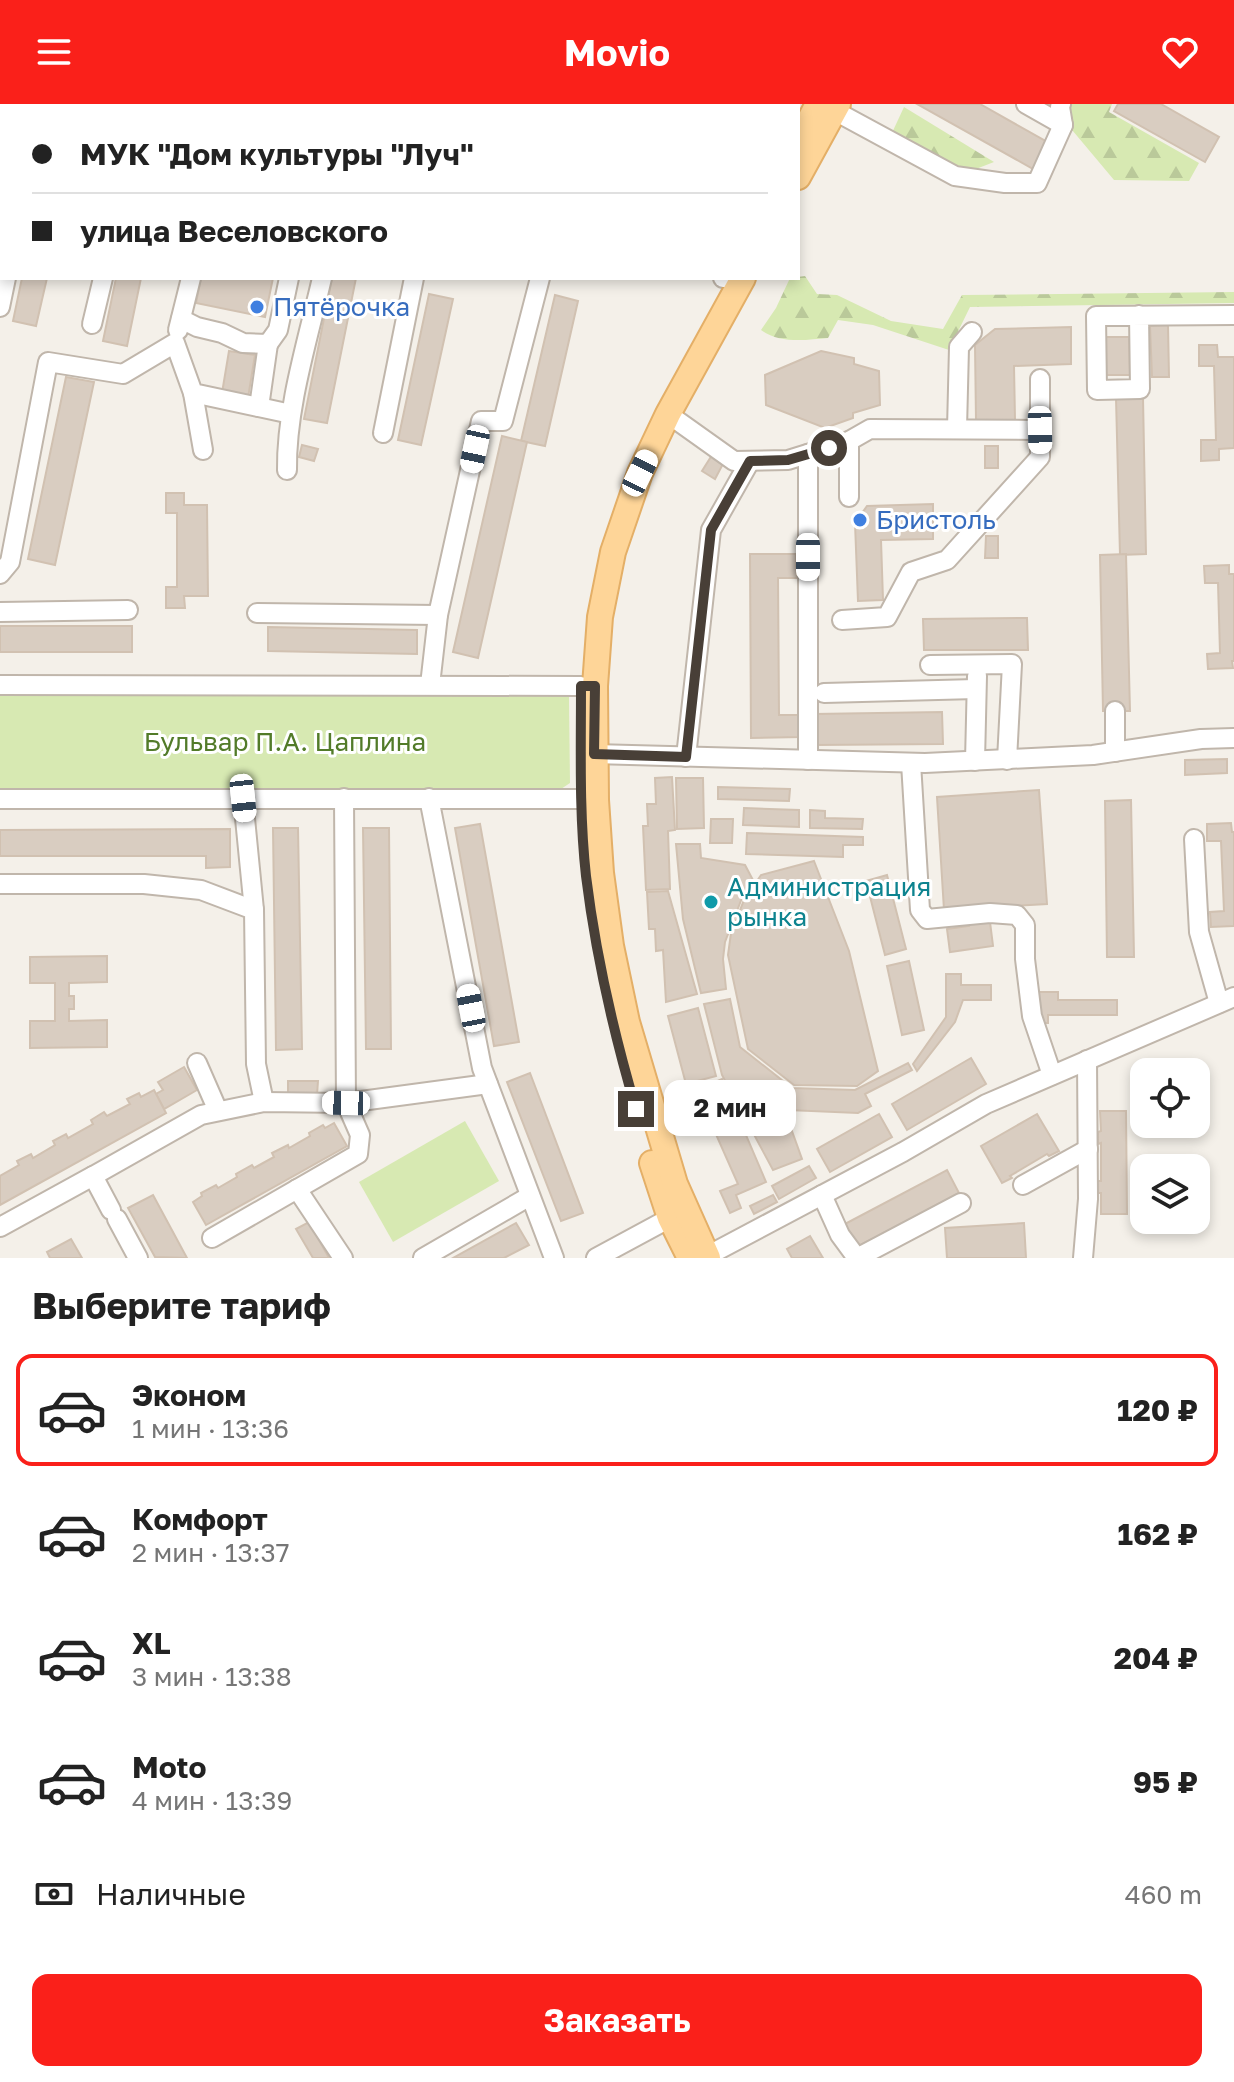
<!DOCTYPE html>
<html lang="ru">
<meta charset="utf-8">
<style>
body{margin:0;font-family:"Golos Text",sans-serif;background:#f2f2f2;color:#222;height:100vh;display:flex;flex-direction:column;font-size:30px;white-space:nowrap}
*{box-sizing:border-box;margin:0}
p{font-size:26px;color:#767676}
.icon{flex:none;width:44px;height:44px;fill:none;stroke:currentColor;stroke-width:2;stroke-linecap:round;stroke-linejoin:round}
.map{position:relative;height:1154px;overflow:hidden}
.side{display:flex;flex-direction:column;background:#fff;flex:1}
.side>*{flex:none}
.guide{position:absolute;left:0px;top:0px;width:800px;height:176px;box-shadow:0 4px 12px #0003;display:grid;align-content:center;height:176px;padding:0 32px;background:#fff}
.fabs{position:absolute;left:1130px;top:954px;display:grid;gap:16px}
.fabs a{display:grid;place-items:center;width:80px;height:80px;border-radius:16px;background:#fff;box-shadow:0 4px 12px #0003;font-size:40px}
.end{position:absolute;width:36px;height:36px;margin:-18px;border:10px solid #483f37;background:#fff;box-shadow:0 0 0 4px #fff}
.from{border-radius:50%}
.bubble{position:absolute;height:56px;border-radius:16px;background:#fff;box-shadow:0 4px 12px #0003;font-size:26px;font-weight:700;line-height:56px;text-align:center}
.car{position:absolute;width:24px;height:48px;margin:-24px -12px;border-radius:10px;box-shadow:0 0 6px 2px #0007;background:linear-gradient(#fff 24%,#345 0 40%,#fff 0 76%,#345 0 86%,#fff 0)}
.guide b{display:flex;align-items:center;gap:28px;height:76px;font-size:30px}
.guide b+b{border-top:2px solid #e0e0e0}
.guide i{width:20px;height:20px;background:#222}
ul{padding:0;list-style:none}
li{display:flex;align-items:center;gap:24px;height:112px;margin:0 16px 12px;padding:0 16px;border:4px solid transparent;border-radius:16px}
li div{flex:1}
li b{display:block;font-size:30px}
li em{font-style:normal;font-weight:700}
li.on{border-color:#fa201a}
li>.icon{width:72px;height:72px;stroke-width:1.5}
h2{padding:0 32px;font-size:36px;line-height:96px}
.pay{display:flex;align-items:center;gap:20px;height:88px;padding:0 32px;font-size:30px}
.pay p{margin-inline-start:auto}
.button{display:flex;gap:16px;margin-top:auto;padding:16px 32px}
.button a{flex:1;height:92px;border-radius:16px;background:#fa201a;color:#fff;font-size:32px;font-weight:700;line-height:92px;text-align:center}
header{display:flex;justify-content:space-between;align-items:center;height:104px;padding:0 32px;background:#fa201a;color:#fff;font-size:36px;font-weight:700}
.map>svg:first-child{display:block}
.forest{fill:url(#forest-firs)}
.park{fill:#d7e9b2}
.building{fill:#d9cdc1;stroke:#d1c1b1;stroke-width:2}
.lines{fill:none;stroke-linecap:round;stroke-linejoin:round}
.minor-casing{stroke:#c0b6ab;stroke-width:22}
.major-casing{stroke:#e4af67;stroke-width:28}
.minor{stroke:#fff;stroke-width:18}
.major{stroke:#fed598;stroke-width:24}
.route{stroke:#483f37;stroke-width:10}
.shop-dot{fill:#3f7fe0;stroke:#fff;stroke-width:3}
.culture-dot{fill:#0f9aa8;stroke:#fff;stroke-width:3}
.labels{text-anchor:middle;stroke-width:6;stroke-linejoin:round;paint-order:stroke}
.shop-label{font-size:26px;fill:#366cbe;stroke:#fff;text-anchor:start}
.park-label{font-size:26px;fill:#527b29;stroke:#fff}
.culture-label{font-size:26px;fill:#0d838f;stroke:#fff;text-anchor:start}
</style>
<header><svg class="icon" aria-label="menu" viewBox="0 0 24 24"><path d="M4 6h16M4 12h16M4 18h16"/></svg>Movio<svg class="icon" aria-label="heart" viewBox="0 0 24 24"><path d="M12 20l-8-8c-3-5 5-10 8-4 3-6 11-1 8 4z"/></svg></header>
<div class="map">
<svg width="1234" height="1154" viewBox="0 0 1234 1154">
<defs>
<pattern id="forest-firs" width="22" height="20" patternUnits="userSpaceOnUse" patternTransform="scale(2)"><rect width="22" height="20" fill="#d7e9b2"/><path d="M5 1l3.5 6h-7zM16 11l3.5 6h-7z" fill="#bac99a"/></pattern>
</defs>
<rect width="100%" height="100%" fill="#f4f0e9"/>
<!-- forest -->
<g class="forest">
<polygon points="1069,0 1112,0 1109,8 1199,59 1189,77 1114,76 1062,14"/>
<polygon points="904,3 994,58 963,70 891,31"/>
<path d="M805 172 817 190 837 191 891 217 943 225 962 191 1234 188V199L970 203 949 246 873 221 838 216 828 234C806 236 780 240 761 226L776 204 790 174Z"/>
</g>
<!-- park -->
<g class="park">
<polygon points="0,587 559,590 569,593 570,679 558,687 0,688"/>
<polygon points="465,1017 499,1077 393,1138 359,1078"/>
</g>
<!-- building -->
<g class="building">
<polygon points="213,0 348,0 348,2 223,2"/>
<polygon points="917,0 980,0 1049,39 1035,66"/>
<polygon points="1118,0 1161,0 1219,33 1205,58 1114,7"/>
<polygon points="22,174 47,174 36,222 13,217"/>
<polygon points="116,174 141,174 127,242 103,237"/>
<polygon points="201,174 273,174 265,213 196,199"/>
<polygon points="332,174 356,174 327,319 304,315"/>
<polygon points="429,190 453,195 421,341 398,336"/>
<polygon points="555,191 578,197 545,342 521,337"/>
<polygon points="1168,221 1169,273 1152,273 1150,222"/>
<polygon points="1071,223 1071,260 1014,262 1015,316 976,316 975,241 995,225"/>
<polygon points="1101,233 1129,233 1130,271 1102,271"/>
<polygon points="1199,241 1217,241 1218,253 1234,253 1234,344 1219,345 1219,356 1201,357 1201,336 1216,336 1214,262 1199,262"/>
<polygon points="229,247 255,251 248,294 222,289"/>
<polygon points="821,247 854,254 854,260 879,267 880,301 853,309 853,314 825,324 766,301 765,271"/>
<polygon points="66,273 94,278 55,461 28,455"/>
<polygon points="1116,294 1143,294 1146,450 1120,451"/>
<polygon points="502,332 527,338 478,554 453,548"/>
<polygon points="302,341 318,345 314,357 299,353"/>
<rect x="985" y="342" width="13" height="22"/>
<polygon points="712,351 724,358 715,375 702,367"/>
<polygon points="166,389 184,389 184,401 207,401 208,492 184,492 185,504 166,504 166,483 177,483 177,409 166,409"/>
<polygon points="933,400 933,435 881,436 883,496 858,497 855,419 867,402"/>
<polygon points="986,432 998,432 998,454 985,454"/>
<polygon points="750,450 796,450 797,474 778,474 779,611 801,611 801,633 751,634"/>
<polygon points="1126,450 1130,607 1103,607 1100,451"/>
<polygon points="1229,461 1229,470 1234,470 1234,557 1232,557 1233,564 1208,565 1207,550 1220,549 1218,479 1205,479 1204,462"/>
<polygon points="1027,514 1028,546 924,546 923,515"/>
<rect x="0" y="522" width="132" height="26"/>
<polygon points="268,523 417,526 417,550 268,547"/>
<polygon points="942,608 943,640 815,641 814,610"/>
<polygon points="1227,655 1227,669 1185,671 1185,656"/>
<polygon points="672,673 675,726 668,727 670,785 646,786 643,722 648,722 647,700 656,700 655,674"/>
<polygon points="676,674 703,674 704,724 677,725"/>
<polygon points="718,683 790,685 789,697 718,695"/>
<polygon points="1039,686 1047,800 944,806 937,693"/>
<polygon points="1131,696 1134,853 1107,853 1105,697"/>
<polygon points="744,704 799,706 799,723 743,721"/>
<polygon points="810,706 825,707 825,714 863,715 862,725 810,724"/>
<polygon points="711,715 733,715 732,739 710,739"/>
<polygon points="1231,719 1232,728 1234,728 1234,822 1211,823 1210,808 1224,807 1221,737 1207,737 1207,720"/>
<polygon points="480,720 519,938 494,942 455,724"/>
<polygon points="273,724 298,724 302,945 276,946"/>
<polygon points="363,724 389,724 391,945 366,945"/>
<polygon points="230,725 230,763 206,764 206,752 0,752 0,726"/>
<polygon points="747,729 863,733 863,741 843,741 843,753 746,750"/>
<polygon points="676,740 700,740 701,754 745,761 754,778 747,781 725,838 723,855 726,885 701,889 683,815"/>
<polygon points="814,757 849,847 878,967 857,982 794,981 748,945 728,851 731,829 744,796 761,771"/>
<polygon points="887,771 906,845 885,851 866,777"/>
<polygon points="668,787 697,890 666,898 663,846 656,847 655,825 649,825 647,788"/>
<polygon points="982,814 983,819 990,818 993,842 950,848 947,825 969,822 968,816"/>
<polygon points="107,852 107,878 69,879 69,892 74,892 74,905 69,905 69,917 107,916 107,943 30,944 30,917 55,917 55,879 30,879 30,853"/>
<polygon points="909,857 924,926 902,931 887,862"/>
<polygon points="946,870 961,870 961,881 991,881 991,896 963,896 955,918 917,967 913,960 946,913"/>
<polygon points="1039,888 1058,888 1058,896 1117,896 1117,911 1048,911 1048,919 1039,919"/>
<polygon points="730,895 740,943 792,984 855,986 908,959 912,966 865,990 871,1002 858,1009 788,1006 788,1016 802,1055 773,1066 722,971 704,900"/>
<polygon points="698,904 716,972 686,980 668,912"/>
<polygon points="971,954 986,980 907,1026 892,1000"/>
<polygon points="184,963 197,986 164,1005 156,990 163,986 158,978"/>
<polygon points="530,969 583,1109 561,1117 507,978"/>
<polygon points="722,975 766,1078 736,1091 741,1104 730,1109 720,1087 738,1080 715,1028 709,1029 691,988"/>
<polygon points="288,977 318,977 317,991 288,990"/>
<polygon points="154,986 166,1009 0,1101 0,1072 19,1061 17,1057 31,1050 33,1054 55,1041 53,1037 66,1030 68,1034 93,1020 91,1016 104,1008 107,1012 130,1000 127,995 139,989 141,993"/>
<polygon points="1100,1007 1126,1007 1127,1110 1101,1110 1101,1089 1098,1089 1097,1077 1101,1077 1101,1039 1098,1040 1098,1028 1101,1027"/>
<polygon points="879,1010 892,1033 830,1068 817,1045"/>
<polygon points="1037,1010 1059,1047 1049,1052 1047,1050 1010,1072 1012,1074 1002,1079 981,1042"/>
<polygon points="334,1019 347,1042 206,1121 193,1098 202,1092 201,1089 216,1081 218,1084 237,1073 236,1070 252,1061 254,1064 274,1053 272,1049 288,1041 289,1044 310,1032 309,1029 323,1021 325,1024"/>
<polygon points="809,1062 816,1074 779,1095 772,1082"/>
<polygon points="947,1066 959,1089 855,1144 843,1121"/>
<polygon points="153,1091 187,1154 155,1153 128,1104"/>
<polygon points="773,1091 777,1098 754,1110 750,1102"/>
<polygon points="309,1118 329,1154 313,1154 296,1125"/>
<polygon points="516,1119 529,1141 504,1154 453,1154"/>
<polygon points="1024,1119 1026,1154 947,1154 945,1124"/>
<polygon points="810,1132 823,1154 792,1154 787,1145"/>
<polygon points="71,1135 82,1154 50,1154 47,1148"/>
</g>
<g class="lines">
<defs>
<g id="minor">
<polyline points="616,0 616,2"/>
<polyline points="1026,0 1063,21"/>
<polyline points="69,2 69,0"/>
<polyline points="145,2 145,0"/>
<polyline points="408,2 409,0"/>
<polyline points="701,2 701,0"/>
<polyline points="835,7 955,72 1005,79 1037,79 1063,21 1060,3 1061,0"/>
<polyline points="0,12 2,12"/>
<polyline points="723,174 725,174"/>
<polyline points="0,203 6,174"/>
<polyline points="1139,211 1140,285 1097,286 1096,212 1234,211"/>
<polyline points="181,215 197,223 222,229 243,239 268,240 278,226 289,174"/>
<polyline points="92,220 103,174"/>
<polyline points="178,226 191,174"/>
<polyline points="193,289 203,346"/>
<polyline points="259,303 268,240"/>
<polyline points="668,310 734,357 788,356 849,337 870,325 1040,326 1040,275"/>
<polyline points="957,325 959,243 972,228"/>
<polyline points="383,329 414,174"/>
<polyline points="808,350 808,656"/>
<path d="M287 366C286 304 308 235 322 174"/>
<polyline points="849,393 849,337"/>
<polyline points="0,470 10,458 48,258 123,270 175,239 193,289 291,310"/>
<polyline points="0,508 128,506"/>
<polyline points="257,509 438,511"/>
<polyline points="842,516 887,513 911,468 947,456 1040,353 1040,326"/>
<polyline points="930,561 1012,560 1007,656"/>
<polyline points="0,581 581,582"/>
<polyline points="430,581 438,511 481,317 503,317 540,174"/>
<polyline points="824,589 976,585"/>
<polyline points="1115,607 1115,648"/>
<polyline points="594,650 925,659 1093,651 1201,635 1234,634"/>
<polyline points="686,653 711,426 750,357"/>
<polyline points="975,657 977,572"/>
<polyline points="911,659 920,806 927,815 990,809 1017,811 1025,821 1025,855 1032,912 1052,971"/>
<polyline points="243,694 254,806"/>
<polyline points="344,694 346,999 488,980"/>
<polyline points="429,694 482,964 554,1154"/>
<polyline points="0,695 581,695"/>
<polyline points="1194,735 1199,828 1219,899"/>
<polyline points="0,780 144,780 201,786 254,806 256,960 264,998"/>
<polyline points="197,959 218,1007"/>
<polyline points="1023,1081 1088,1045"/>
<polyline points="297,1085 343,1154"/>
<polyline points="822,1091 840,1131 857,1154 961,1099"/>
<polyline points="111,1106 93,1072 201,1011 264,998 346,999 360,1031 358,1050 212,1134"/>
<polyline points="117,1115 138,1154"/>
<polyline points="0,1123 93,1072"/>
<polyline points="707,1152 903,1048 986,1000 1234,893"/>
<polyline points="423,1154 530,1092"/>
<polyline points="596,1154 670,1114"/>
<polyline points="1083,1154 1088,1095 1087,956"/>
</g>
<g id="major">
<polyline points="798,38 818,0"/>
<polyline points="798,73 838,0"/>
<polyline points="652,1059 670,1114 690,1154"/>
<polyline points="708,1154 675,1080 627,918 611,842 601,769 596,696 595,582 600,513 613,448 640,369 668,310 743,174"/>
</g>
</defs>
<!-- minor casing -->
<use href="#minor" class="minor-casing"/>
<!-- major casing -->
<use href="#major" class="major-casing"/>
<!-- minor -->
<use href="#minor" class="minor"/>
<!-- major -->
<use href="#major" class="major"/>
</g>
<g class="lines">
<!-- route -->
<path class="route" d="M636 1005C613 927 596 853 586 772 579 709 581 645 581 582H595L594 650 686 653 711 426 750 357 788 356 829 344"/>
</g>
<!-- markers -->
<g class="shop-dot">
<circle cx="257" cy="203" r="8"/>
<circle cx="860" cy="416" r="8"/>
</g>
<circle class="culture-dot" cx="711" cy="798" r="8"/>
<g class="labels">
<!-- shop labels -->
<g class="shop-label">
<text x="273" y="212">Пятёрочка</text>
<text x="876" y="425">Бристоль</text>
</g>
<!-- park labels -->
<g class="park-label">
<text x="285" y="647">Бульвар П.А. Цаплина</text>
</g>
<!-- culture labels -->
<g class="culture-label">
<text x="727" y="792">Администрация<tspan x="727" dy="30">рынка</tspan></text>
</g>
</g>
</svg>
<div class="fabs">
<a><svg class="icon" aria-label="locate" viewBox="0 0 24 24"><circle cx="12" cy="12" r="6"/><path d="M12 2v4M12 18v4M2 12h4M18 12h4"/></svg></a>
<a><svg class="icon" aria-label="layers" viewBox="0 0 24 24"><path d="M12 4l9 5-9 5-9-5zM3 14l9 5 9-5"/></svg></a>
</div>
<i class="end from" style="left:829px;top:344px"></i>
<i class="end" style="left:636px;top:1005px"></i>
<div class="bubble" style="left:664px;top:976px;width:132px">2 мин</div>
<i class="car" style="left:1040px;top:326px;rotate:179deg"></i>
<i class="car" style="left:475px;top:345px;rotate:192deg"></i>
<i class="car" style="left:640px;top:369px;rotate:26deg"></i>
<i class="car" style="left:808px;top:453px;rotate:180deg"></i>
<i class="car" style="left:243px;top:694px;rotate:174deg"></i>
<i class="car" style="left:471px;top:904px;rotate:349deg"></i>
<i class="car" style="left:346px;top:999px;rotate:271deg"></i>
<div class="guide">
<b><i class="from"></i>МУК &quot;Дом культуры &quot;Луч&quot;</b>
<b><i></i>улица Веселовского</b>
</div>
</div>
<section class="side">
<h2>Выберите тариф</h2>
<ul>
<li class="on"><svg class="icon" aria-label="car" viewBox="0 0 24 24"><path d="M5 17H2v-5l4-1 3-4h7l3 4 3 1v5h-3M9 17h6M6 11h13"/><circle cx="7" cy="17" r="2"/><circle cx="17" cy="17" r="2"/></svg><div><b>Эконом</b><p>1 мин · 13:36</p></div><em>120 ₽</em></li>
<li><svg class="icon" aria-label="car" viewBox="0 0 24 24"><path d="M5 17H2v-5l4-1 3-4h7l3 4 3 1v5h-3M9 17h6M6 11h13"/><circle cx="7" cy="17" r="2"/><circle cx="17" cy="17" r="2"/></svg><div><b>Комфорт</b><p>2 мин · 13:37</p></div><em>162 ₽</em></li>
<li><svg class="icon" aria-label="car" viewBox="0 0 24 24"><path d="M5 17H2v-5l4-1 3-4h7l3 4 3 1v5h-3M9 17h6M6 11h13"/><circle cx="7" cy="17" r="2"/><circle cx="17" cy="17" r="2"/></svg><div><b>XL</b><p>3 мин · 13:38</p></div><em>204 ₽</em></li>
<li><svg class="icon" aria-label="car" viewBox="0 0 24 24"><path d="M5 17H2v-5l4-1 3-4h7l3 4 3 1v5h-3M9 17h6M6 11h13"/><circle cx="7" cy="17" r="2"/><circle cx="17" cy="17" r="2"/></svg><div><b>Moto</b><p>4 мин · 13:39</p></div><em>95 ₽</em></li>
</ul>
<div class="pay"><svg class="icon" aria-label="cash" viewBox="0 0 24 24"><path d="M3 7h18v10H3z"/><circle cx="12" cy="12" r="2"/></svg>Наличные<p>460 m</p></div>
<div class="button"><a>Заказать</a></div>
</section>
